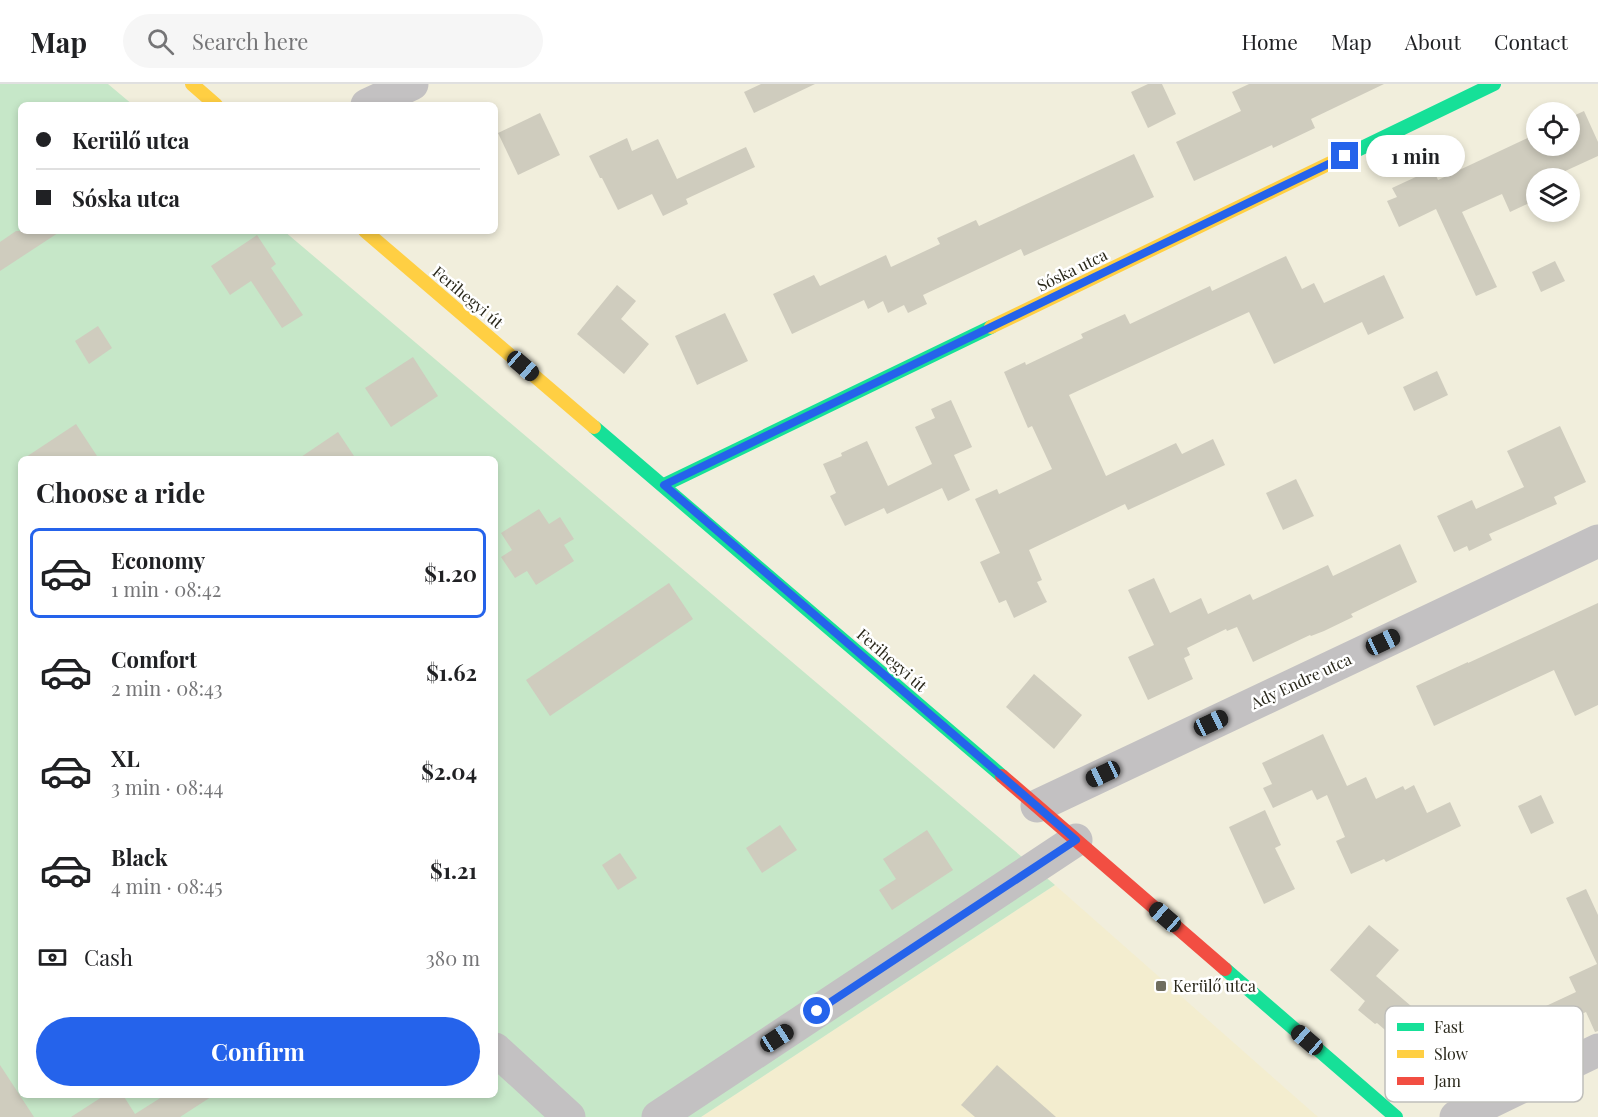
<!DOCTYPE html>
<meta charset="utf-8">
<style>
body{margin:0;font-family:"Playfair Display",serif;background:#f6f6f6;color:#202124;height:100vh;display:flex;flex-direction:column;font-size:22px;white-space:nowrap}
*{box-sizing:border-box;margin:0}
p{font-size:20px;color:#757577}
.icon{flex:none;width:33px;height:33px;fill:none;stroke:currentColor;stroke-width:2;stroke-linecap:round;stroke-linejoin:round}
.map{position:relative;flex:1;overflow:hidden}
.sheet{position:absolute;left:18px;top:372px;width:480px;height:642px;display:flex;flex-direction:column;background:#fff;border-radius:9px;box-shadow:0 3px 9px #0003}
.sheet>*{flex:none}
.hud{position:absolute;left:18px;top:18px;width:480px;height:132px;border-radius:9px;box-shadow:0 3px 9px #0003;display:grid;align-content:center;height:132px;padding:0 18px;background:#fff}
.controls{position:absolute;left:1526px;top:18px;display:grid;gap:12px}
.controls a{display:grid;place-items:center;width:54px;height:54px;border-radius:50%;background:#fff;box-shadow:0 3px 9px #0003;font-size:30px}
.end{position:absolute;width:27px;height:27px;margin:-14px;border:8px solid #2563eb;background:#fff;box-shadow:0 0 0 3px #fff}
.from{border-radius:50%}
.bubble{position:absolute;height:42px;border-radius:21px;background:#fff;box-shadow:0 3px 9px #0003;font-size:20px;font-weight:700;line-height:42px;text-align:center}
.car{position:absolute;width:18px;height:36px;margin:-18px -9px;border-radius:8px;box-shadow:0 0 4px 2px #0007;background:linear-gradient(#222 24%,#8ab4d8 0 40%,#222 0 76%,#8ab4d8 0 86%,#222 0)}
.hud b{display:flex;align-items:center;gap:21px;height:57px;font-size:22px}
.hud b+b{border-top:2px solid #e0e0e0}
.hud i{width:15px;height:15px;background:#202124}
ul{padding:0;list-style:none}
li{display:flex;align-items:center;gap:18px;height:90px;margin:0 12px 9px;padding:0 6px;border:3px solid transparent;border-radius:9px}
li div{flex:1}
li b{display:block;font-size:22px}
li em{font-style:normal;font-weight:700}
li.on{border-color:#2563eb}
li>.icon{width:54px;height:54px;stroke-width:1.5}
h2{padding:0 18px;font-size:27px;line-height:72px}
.pay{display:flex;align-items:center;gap:15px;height:66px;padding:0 18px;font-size:22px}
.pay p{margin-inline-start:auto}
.cta{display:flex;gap:12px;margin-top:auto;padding:12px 18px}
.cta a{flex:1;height:69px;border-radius:36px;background:#2563eb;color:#fff;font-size:24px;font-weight:700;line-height:69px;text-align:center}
header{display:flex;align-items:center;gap:36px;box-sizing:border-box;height:84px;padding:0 30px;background:#fff;border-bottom:2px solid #e0e0e0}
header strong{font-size:28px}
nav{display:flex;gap:33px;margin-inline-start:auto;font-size:21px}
.search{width:420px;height:54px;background:#f6f6f6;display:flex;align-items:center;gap:15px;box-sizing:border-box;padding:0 21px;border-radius:33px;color:#757577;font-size:22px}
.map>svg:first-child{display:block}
.built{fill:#f3edcf}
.green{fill:#c6e7c8;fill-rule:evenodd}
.building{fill:#cfccbe}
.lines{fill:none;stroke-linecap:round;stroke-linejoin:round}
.street{stroke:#c3c1c2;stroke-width:33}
.fast{stroke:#16e098;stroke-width:14}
.slow{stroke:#ffcf43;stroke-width:14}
.jam{stroke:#f24e42;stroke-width:14}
.route{stroke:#2563eb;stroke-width:8}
.poi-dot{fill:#6f6d5e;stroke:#fff;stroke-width:2}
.labels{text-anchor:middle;stroke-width:5;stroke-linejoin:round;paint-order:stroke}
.street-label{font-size:16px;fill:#29271a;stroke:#fff}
.poi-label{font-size:16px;fill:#29271a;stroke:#fff;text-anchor:start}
.key{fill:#fff;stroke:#bfbeba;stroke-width:1.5}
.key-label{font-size:16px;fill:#29271a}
</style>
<header>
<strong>Map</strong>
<div class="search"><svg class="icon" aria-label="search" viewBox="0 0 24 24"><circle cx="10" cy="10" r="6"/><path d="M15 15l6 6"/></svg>Search here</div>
<nav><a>Home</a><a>Map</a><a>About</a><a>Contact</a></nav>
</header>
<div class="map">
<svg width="1598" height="1033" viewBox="0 0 1598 1033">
<rect width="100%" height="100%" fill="#f1eedc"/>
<!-- built -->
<polygon class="built" points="1055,801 1318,1033 701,1033"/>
<!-- green -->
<path class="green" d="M0 0H108L133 21H21V147H284L1055 801 701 1033H0ZM21 375H495V1011H21Z"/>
<!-- building -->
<g class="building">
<polygon points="761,0 815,0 754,29 744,8"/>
<polygon points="1148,0 1162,0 1176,30 1148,44 1131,8"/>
<polygon points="1249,0 1384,0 1311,35 1315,44 1273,64 1272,61 1194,97 1176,58 1241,27 1232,8"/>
<polygon points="1584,27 1598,58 1598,72 1550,94 1536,94 1536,116 1510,128 1502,110 1462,128 1497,203 1476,212 1436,125 1399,143 1387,117 1397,113 1392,104 1433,85 1438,96 1536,50 1536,62 1569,62 1569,34"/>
<polygon points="540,29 560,71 518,91 498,49"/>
<polygon points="627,54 632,67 658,55 677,95 746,63 755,83 686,115 688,120 663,132 652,110 618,126 602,94 600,94 589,72"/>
<polygon points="1134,70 1154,113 1024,172 1021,165 923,211 927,220 908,229 904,221 888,229 883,217 868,225 864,216 792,250 773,210 814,191 820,202 886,171 891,183 940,160 937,154 976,136 979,142"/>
<polygon points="16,147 61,147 0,187 0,158"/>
<polygon points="257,151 276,180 271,184 303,231 282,244 251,197 230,211 211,182"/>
<polygon points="1286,172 1302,205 1314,199 1324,219 1384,191 1404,234 1368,251 1362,238 1274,280 1249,228 1069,311 1106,392 1176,359 1182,370 1213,355 1225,381 1128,426 1125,420 1029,466 1042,496 1037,498 1047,518 1014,534 1006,516 999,519 980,478 1000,469 975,415 997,405 999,410 1052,385 1032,342 1028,344 1004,288 1025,278 1026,281 1083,254 1081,250 1125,230 1130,240 1210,202 1212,207"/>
<polygon points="1555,177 1565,197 1541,208 1532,188"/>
<polygon points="617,201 636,217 621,235 649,260 624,290 577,250"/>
<polygon points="725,229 748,277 697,301 675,252"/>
<polygon points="98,242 112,264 89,280 75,257"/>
<polygon points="413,273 438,312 391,343 365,304"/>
<polygon points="1437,287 1448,311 1414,327 1403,303"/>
<polygon points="951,316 972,363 954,371 970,406 948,417 942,404 887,430 884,424 845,442 830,412 836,409 823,380 842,372 841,369 867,357 888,402 932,380 915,343 935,334 931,325"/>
<polygon points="76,340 99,375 23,375"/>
<polygon points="1560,342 1586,398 1554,413 1557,420 1489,450 1492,456 1469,467 1467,462 1454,468 1437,432 1472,416 1476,425 1524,403 1507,367"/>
<polygon points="338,348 356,375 298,375"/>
<polygon points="1296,395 1314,432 1283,446 1266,409"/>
<polygon points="539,425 549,440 560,433 574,455 564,461 574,477 536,501 527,487 515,494 501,473 512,466 501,449"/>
<polygon points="1400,460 1417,498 1351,530 1353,533 1324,547 1311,552 1310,551 1253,578 1237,543 1227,547 1226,545 1187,564 1190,571 1184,574 1193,595 1148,616 1128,573 1154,561 1128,506 1154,494 1170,529 1201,514 1208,530 1250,510 1253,516 1328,481 1333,492"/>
<polygon points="669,499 693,535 550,632 526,596"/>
<polygon points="1598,519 1598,621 1575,632 1554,586 1434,642 1416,602 1468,578 1468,579"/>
<polygon points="1034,590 1082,631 1054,665 1006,623"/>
<polygon points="1323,650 1347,702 1366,693 1376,715 1403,702 1405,706 1414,701 1427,729 1450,718 1461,742 1386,778 1384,775 1351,790 1336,757 1345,753 1327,711 1317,716 1312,706 1273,724 1263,704 1272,700 1262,679"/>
<polygon points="1541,711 1554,739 1531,750 1518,722"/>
<polygon points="1265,726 1281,761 1275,764 1295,805 1264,820 1229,743"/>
<polygon points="780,741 797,766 762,789 746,764"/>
<polygon points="927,746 953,786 892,826 879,806 896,795 883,775"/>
<polygon points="620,769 637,794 618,806 602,781"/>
<polygon points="1586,805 1598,831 1598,947 1595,948 1586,928 1555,942 1546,922 1576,908 1569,893 1597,880 1566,814"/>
<polygon points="1369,841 1399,866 1376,892 1418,928 1403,946 1399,942 1391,951 1377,939 1375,940 1358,926 1365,917 1330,886"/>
<polygon points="0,981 34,1033 0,1033"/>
<polygon points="997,981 1056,1033 975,1033 961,1021"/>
<polygon points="105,1011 123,1011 135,1030 165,1011 214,1011 180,1033 71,1033"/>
</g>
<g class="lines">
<!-- street -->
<g class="street">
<polyline points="367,21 412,0"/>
<polyline points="1037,722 1598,457"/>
<polyline points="495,965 569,1033"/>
<polyline points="658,1033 1076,756"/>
<polyline points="1456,1033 1482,1022 1598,966"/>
</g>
<!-- fast -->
<g class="fast">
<polyline points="1345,72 1494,0"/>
<polyline points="594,343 1002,692"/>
<polyline points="664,401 991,243"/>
<polyline points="1225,885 1396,1033"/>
</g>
<!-- slow -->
<g class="slow">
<polyline points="192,0 216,21"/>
<polyline points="365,147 594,343"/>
<polyline points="991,243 1345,72"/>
</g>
<!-- jam -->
<polyline class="jam" points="1002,692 1225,885"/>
</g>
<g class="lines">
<!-- route -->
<polyline class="route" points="817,927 1076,756 664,401 1345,72"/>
</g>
<!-- markers -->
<rect class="poi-dot" x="1155" y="896" width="12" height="12" rx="3"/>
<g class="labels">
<!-- street labels -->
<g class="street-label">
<text transform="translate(1072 186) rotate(-26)" y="6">Sóska utca</text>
<text transform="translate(468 213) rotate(40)" y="6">Ferihegyi út</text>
<text transform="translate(892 576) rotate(41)" y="6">Ferihegyi út</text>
<text transform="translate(1301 597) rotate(-25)" y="6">Ady Endre utca</text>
</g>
<!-- poi labels -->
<g class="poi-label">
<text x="1173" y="908">Kerülő utca</text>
</g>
</g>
<!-- legend -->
<rect x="1385" y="922" width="198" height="96" rx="9" class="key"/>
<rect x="1397" y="939" width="27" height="8" fill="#16e098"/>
<rect x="1397" y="966" width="27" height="8" fill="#ffcf43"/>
<rect x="1397" y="993" width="27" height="8" fill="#f24e42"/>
<g class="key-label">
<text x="1434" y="949">Fast</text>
<text x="1434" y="976">Slow</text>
<text x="1434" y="1003">Jam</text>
</g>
</svg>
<div class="controls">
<a><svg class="icon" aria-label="locate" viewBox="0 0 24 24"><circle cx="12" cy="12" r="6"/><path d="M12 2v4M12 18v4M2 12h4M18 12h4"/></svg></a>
<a><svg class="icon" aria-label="layers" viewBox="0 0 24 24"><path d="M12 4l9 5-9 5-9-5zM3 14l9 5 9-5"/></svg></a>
</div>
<i class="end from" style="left:817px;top:927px"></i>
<i class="end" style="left:1345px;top:72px"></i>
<div class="bubble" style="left:1366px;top:51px;width:99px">1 min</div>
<i class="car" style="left:523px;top:282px;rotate:131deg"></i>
<i class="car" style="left:1383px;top:558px;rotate:65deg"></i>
<i class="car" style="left:1211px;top:639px;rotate:65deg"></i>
<i class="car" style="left:1103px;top:690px;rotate:245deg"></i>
<i class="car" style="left:1165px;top:833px;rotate:311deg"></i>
<i class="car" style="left:777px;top:954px;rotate:57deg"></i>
<i class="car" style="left:1307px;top:956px;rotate:311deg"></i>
<div class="hud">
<b><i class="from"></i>Kerülő utca</b>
<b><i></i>Sóska utca</b>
</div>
<section class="sheet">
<h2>Choose a ride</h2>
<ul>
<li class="on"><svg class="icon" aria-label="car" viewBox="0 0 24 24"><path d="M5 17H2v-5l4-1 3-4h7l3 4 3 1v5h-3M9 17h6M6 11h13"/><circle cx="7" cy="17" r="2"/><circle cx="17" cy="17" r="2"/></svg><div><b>Economy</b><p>1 min · 08:42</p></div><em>$1.20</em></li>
<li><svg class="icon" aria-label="car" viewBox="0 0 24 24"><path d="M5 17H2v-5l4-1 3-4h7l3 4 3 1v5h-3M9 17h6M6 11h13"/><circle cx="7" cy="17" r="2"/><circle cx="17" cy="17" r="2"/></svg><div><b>Comfort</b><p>2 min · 08:43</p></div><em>$1.62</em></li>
<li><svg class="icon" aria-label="car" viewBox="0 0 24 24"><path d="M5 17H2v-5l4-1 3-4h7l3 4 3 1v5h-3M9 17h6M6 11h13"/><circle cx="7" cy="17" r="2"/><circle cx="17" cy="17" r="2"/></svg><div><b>XL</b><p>3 min · 08:44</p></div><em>$2.04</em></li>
<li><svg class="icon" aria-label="car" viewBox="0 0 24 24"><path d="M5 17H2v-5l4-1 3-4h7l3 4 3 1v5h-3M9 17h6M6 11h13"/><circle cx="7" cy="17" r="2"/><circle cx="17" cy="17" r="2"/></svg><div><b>Black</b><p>4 min · 08:45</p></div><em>$1.21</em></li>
</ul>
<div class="pay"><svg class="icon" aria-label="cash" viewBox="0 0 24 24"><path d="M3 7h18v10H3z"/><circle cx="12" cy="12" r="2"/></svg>Cash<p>380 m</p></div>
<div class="cta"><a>Confirm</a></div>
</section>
</div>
